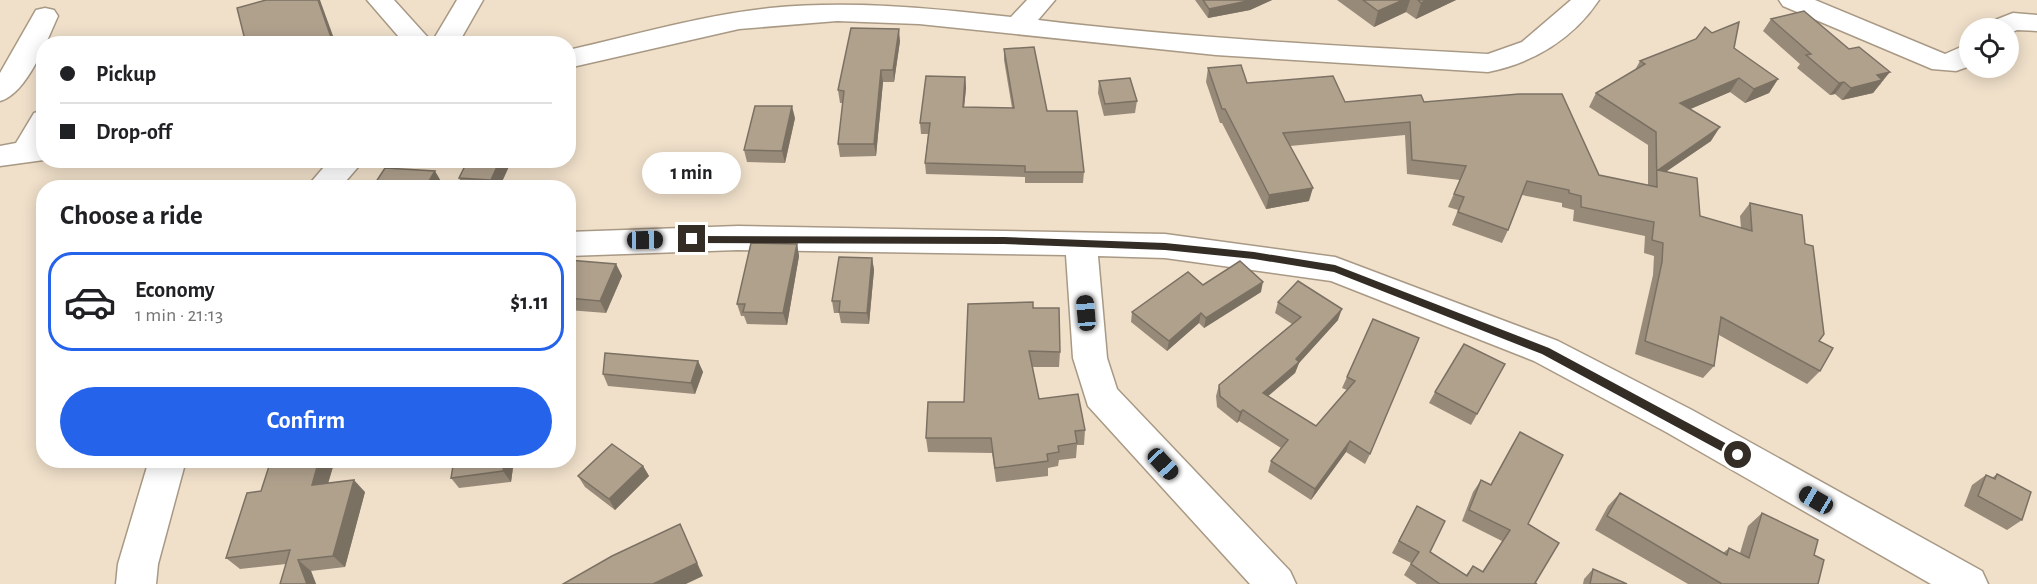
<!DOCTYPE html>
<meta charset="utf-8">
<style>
body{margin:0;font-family:"Alegreya Sans",sans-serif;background:#f2f2f2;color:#202124;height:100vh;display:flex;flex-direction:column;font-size:22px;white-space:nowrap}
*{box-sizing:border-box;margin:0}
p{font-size:20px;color:#757577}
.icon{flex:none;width:33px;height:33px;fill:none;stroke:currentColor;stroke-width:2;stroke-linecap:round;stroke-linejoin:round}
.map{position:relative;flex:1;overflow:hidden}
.panel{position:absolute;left:36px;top:180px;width:540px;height:288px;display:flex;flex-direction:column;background:#fff;border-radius:24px;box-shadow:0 3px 15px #0003}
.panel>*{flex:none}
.guide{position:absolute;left:36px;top:36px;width:540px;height:132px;border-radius:24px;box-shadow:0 3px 15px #0003;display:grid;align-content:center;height:132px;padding:0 24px;background:#fff}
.controls{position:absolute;left:1959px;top:18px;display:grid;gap:12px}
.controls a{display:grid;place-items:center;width:60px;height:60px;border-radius:50%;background:#fff;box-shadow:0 3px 15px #0003;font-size:30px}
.end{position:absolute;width:27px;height:27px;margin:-14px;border:8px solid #332d25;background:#fff;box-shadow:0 0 0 3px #fff}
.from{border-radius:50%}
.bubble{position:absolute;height:42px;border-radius:21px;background:#fff;box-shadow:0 3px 15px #0003;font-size:20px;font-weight:700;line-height:42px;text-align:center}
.car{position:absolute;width:18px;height:36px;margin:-18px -9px;border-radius:8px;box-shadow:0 0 4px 2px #0007;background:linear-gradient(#222 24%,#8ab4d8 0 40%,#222 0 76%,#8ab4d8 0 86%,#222 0)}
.guide b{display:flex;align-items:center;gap:21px;height:57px;font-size:22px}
.guide b+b{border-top:2px solid #e0e0e0}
.guide i{width:15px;height:15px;background:#202124}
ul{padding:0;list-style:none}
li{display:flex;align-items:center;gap:18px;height:99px;margin:0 12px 9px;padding:0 12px;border:3px solid #e0e0e0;border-radius:24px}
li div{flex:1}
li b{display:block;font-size:22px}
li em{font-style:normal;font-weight:700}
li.on{border-color:#2563eb}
li>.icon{width:54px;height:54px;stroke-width:1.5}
h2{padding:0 24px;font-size:27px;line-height:72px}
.primary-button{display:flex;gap:12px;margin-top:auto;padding:12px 24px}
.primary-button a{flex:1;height:69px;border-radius:36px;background:#2563eb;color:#fff;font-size:24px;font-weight:700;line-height:69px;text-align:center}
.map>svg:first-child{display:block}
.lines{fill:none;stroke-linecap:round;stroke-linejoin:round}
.minor-casing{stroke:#a89985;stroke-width:3}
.minor{fill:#fff;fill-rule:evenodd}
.wall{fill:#978a79}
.shaded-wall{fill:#7b7163}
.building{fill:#b0a18d;stroke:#7b7163;stroke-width:1.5}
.route{fill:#332d25}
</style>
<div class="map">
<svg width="2037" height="584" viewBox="0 0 2037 584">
<rect width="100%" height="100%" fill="#f0e0ca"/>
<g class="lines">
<defs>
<g id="minor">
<polygon points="367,0 394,0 432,42 457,0 483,0 458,44 405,44"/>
<path d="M1027 0H1055L1038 20C1187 38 1338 46 1488 54L1522 42 1571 0H1599C1573 39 1533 63 1488 72L1216 55 919 24 837 21 739 29 568 68V50C635 35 702 15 770 8 850 0 931 8 1011 17Z"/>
<polygon points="1779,0 1815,0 1945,54 1970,43 1970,66 1956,71 1932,69 1783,6"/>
<path d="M45 8 54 10 58 16C47 40 27 94 0 101V73L36 10Z"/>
<polygon points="2013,13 2037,15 2037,31 2017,30 2008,34 2008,28 1986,28 1990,22"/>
<polygon points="44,110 44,160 0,166 0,146 16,143 34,113"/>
<polygon points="330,160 364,160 340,188 306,188"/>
<polygon points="738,226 1165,234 1335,257 1558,341 1692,410 1982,571 1988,584 1931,584 1666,432 1534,361 1331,281 1165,258 1098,256 1107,358 1117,389 1290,571 1296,584 1250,584 1088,406 1073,358 1066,255 738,250 568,256 568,232"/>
<polygon points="149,460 186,460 158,564 156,584 116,584 118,564"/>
</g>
</defs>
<!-- minor casing -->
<use href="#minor" class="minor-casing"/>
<!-- minor -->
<use href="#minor" class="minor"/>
</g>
<!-- wall -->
<g class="wall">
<polygon points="1195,0 1272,0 1250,10 1208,18"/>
<polygon points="1337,0 1456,0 1416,19 1406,12 1374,27"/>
<polygon points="1771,19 1881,84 1879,85 1873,93 1842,100 1835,94 1830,95 1797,68 1800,64 1763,31"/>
<polygon points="900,41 894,82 883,82 876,156 840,157 838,144 843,103 840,103 838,90"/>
<polygon points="1734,48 1778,79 1769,93 1745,103 1730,92 1690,109 1711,141 1666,171 1700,216 1741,228 1740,216 1750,203 1819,341 1820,371 1807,384 1719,335 1714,366 1703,378 1635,354 1653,275 1654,256 1644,253 1645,236 1573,221 1574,210 1562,207 1562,203 1522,195 1508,230 1502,243 1452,225 1458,210 1448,207 1460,180 1407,174 1405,135 1290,146 1309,201 1266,209 1222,123 1220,123 1206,82 1208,68 1247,83 1345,102 1424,102 1599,175 1648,185 1648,145 1589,107 1596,93 1635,70 1640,61"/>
<polygon points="1004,49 1047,111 1084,172 1083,183 1025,183 1025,177 926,174 925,163 928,134 921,134 920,123 965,77 966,88 964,107 1012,108 1004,60"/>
<polygon points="1099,81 1137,101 1135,113 1104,116 1098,93"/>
<polygon points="795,118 785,163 747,162 744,150"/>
<polygon points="468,160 512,160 499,188 464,188 459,178"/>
<polygon points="797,244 799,256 787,325 747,324 744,316 741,316 737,304"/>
<polygon points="872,258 874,270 869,324 841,323 839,313 834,313 832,301"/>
<polygon points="568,260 616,264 622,276 606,313 568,310"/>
<polygon points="1203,285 1261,292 1204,328 1199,323 1167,351 1131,322 1132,312"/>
<polygon points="1278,302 1338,320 1299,363 1295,373 1268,396 1316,426 1347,390 1342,388 1373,319 1370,454 1365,464 1346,452 1311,500 1268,472 1271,461 1281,448 1239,421 1237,423 1217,407 1216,396 1219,385 1292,324 1275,313"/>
<polygon points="1033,308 1060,352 1059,367 1032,367 1039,399 1085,430 1084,445 1077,445 1076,458 1059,460 1058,466 1048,468 1048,476 996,482 992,453 928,452 926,438 964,402"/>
<polygon points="698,361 703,372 695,394 608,386 603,374"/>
<polygon points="1505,364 1471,425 1429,403 1435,392"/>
<polygon points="1520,432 1528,524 1535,583 1537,584 1417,584 1404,575 1411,563 1392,553 1417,506 1430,552 1466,575 1473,566 1482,572 1502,541 1462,521 1473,492 1481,480 1490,485 1512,445"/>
<polygon points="271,460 335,460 328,483 365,492 345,567 311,571 316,584 280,584 286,564 240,569 226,558 261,491"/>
<polygon points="454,460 514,460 511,482 459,488 451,478"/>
<polygon points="643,466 649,476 615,510 585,487 578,476"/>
<polygon points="1997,474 2022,520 2007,530 1964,506 1972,485 1986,475 1992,478"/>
<polygon points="1620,493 1723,553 1729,548 1740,553 1748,526 1762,513 1814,555 1818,584 1688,584 1595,530 1608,506"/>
<polygon points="1593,569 1627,584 1583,584 1584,579"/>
</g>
<!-- shaded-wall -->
<g class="shaded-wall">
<polygon points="318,0 320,0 336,44 330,44"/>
<polygon points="1252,0 1272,0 1250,10 1208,18 1209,9"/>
<polygon points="1403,0 1410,0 1406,12 1374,27 1378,11"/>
<polygon points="1427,0 1456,0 1416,19 1421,3"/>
<polygon points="899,29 900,41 894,82 893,70"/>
<polygon points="881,70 883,82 876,156 874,144"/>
<polygon points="1890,72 1873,93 1842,100 1851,88 1877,75"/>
<polygon points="965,77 966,88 963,118 963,107"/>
<polygon points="1739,78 1730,92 1672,117 1680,103"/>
<polygon points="1778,79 1769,93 1745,103 1754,89"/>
<polygon points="1844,82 1835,94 1830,95 1839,83"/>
<polygon points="792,106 795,118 785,163 782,151"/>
<polygon points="1720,127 1711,141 1657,178 1658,170"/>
<polygon points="500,160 512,160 499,188 495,188 491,180"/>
<polygon points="435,171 442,183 439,188 425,188"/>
<polygon points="1313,188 1309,201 1266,209 1269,195"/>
<polygon points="797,244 799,256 787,325 783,313"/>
<polygon points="872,258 874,270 869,324 867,313"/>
<polygon points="616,264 622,276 606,313 600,301"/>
<polygon points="1263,282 1261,292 1204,328 1206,318"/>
<polygon points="1342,309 1338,320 1299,363 1295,373 1259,404 1263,393 1296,359"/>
<polygon points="1201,313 1199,323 1167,351 1169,341"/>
<polygon points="698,361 703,372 695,394 691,383"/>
<polygon points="1243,410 1239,421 1237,423 1240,412"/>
<polygon points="1350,441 1346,452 1311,500 1315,489"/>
<polygon points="319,460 335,460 324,497 312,485"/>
<polygon points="505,460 514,460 511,482 503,471"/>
<polygon points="643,466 649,476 615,510 609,499"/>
<polygon points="354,480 365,492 345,567 333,556"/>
<polygon points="680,524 703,576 686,584 653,584"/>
<polygon points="298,560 311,571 316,584 307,584"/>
</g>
<!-- building -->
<g class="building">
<polygon points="266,0 318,0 333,43 330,44 246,44 237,8"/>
<polygon points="1203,0 1252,0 1209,9"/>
<polygon points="1363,0 1403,0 1378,11"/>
<polygon points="1418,0 1427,0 1421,3"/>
<polygon points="1804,11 1849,49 1859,47 1890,72 1877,75 1882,80 1851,88 1844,82 1839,83 1806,55 1811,54 1771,19"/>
<polygon points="1739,22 1734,48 1778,79 1754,89 1739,78 1680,103 1720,127 1658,170 1697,178 1700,216 1752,231 1750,203 1802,215 1805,244 1813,246 1824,334 1819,341 1833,348 1820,371 1721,317 1714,366 1645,341 1662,262 1663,243 1652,240 1654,222 1581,207 1581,196 1569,193 1569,190 1527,181 1508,230 1458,212 1464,197 1454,194 1466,166 1412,160 1410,122 1283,133 1313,188 1269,195 1225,109 1222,109 1208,68 1241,65 1247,83 1333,76 1345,102 1421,95 1424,102 1519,94 1562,94 1599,175 1657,187 1656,132 1596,93 1645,64 1640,61 1696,39 1705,27 1712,33"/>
<polygon points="851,28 899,29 893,70 881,70 874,144 838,144 844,91 838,90"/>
<polygon points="1034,47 1047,111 1077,111 1084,172 1025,172 1025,166 925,163 930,123 920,123 926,76 965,77 963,107 1014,108 1004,49"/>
<polygon points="1130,78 1137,101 1105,104 1099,81"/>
<polygon points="755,106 792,106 782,151 744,150"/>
<polygon points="468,160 500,160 491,180 459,178"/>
<polygon points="385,168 435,171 425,188 372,188"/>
<polygon points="751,243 797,244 783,313 743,312 745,304 737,304"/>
<polygon points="839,257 872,258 867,313 839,312 840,301 832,301"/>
<polygon points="568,260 616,264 600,301 568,298"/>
<polygon points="1240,261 1263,282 1206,318 1201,313 1169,341 1132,312 1188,272 1203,285"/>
<polygon points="1298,281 1342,309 1296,359 1299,362 1263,393 1316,426 1355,381 1347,377 1373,319 1419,338 1370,454 1350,441 1315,489 1271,461 1288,440 1243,410 1240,412 1220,396 1219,385 1301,317 1278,302"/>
<polygon points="1033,302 1033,308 1059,308 1060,352 1029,351 1039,399 1078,394 1085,430 1075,431 1077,443 1058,446 1059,452 1047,454 1048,461 995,468 991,438 926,438 928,402 964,402 968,304"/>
<polygon points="1464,344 1505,364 1477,414 1435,392"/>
<polygon points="605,353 698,361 691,383 603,374"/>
<polygon points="1520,432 1563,455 1528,524 1559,543 1535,583 1537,584 1440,584 1411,564 1419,552 1399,541 1417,506 1445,521 1430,552 1467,576 1473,566 1483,572 1510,530 1469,510 1481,480 1491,485"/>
<polygon points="612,444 643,466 609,499 578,476"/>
<polygon points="271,460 319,460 312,485 354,480 333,556 298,560 307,584 280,584 290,550 226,558 247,493 261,491"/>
<polygon points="454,460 505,460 503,471 451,478"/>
<polygon points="1997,474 2031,492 2022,520 1978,496 1986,475 1995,479"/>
<polygon points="1620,493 1727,555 1729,548 1749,558 1762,513 1818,540 1814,555 1824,560 1818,584 1722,584 1607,516"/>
<polygon points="680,524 697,563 653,584 563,584 612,556"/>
<polygon points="1593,569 1627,584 1590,584"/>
</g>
<!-- route -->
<polygon class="route" points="692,236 1004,237 1165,243 1254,252 1335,265 1549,348 1742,452 1743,455 1738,460 1734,458 1542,354 1334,272 1254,259 1165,250 1004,244 692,243 687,239"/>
</svg>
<div class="controls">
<a><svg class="icon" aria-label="locate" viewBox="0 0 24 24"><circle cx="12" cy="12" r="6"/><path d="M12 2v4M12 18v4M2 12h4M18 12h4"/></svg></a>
</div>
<i class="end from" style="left:1738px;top:455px"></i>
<i class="end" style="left:692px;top:239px"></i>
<div class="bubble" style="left:642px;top:152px;width:99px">1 min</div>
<i class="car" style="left:645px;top:240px;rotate:89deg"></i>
<i class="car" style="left:1086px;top:313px;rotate:355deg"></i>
<i class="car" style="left:1163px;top:464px;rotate:137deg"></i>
<i class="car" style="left:1816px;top:500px;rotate:300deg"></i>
<div class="guide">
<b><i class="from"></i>Pickup</b>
<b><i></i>Drop-off</b>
</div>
<section class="panel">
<h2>Choose a ride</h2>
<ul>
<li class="on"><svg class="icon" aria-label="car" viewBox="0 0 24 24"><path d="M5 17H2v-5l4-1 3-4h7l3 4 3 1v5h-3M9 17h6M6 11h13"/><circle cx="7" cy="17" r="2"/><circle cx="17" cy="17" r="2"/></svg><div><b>Economy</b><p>1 min · 21:13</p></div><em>$1.11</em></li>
</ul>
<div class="primary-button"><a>Confirm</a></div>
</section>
</div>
